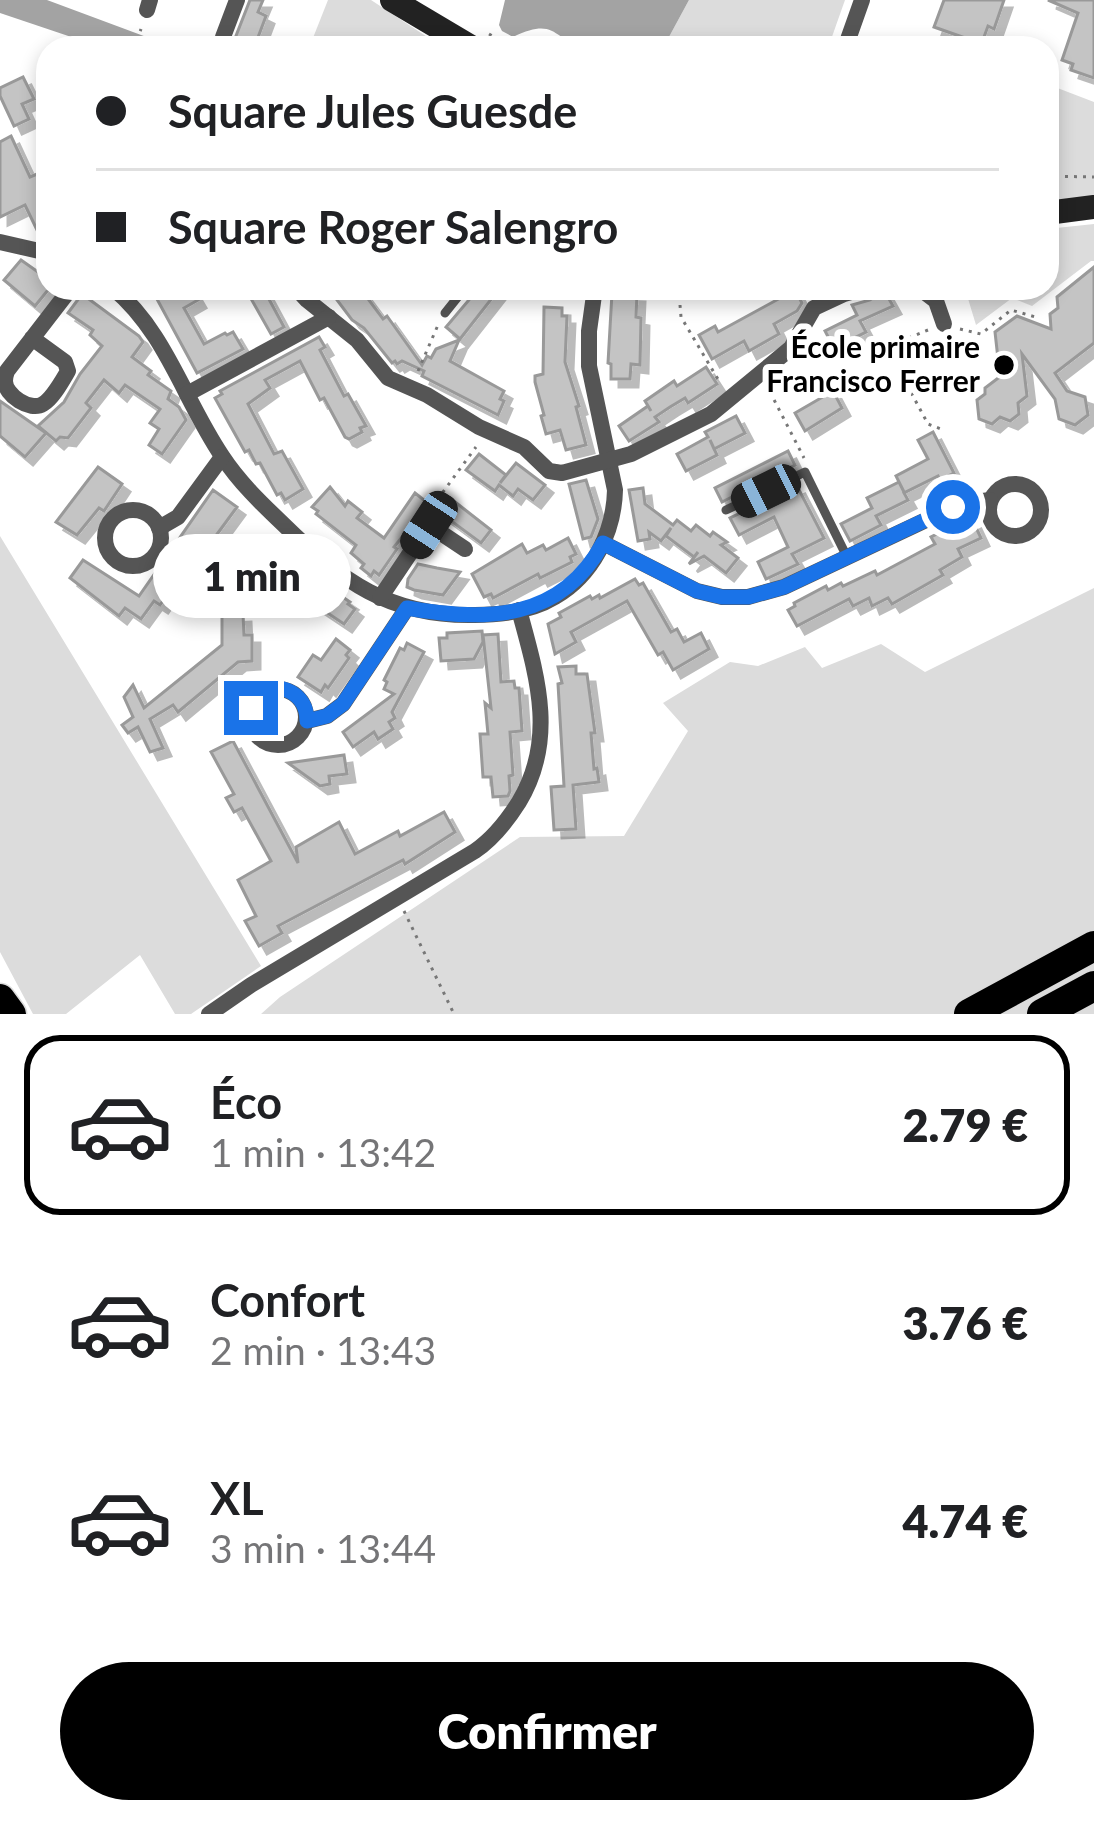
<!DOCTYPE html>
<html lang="fr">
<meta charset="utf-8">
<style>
body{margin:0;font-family:Lato,sans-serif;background:#f2f2f2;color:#202124;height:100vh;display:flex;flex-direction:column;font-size:45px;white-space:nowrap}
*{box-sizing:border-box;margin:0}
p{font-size:39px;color:#757577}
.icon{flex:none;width:66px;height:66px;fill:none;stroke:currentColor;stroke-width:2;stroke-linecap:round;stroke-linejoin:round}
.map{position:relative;height:1014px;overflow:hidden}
.side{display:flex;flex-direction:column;background:#fff;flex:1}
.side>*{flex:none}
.top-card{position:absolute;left:36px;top:36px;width:1023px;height:264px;border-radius:36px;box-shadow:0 6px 18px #0003;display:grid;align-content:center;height:264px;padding:0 60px;background:#fff}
.end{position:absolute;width:54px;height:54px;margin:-27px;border:15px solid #1a73e8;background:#fff;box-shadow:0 0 0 6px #fff}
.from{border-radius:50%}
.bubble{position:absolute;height:84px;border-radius:42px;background:#fff;box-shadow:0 6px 18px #0003;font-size:39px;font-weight:800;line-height:84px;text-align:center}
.car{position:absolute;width:36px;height:72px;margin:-36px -18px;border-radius:15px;box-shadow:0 0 9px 3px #0007;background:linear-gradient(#222 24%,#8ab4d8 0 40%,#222 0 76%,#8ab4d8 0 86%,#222 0)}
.top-card b{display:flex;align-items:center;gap:42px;height:114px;font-size:45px}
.top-card b+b{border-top:3px solid #e0e0e0}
.top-card i{width:30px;height:30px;background:#202124}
ul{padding:21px 0 0;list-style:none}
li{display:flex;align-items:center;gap:36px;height:180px;margin:0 24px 18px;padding:0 36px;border:6px solid transparent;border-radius:36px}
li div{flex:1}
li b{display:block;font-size:45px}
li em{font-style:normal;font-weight:800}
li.on{border-color:#000}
li>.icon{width:108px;height:108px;stroke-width:1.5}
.button{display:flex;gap:24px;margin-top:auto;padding:24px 60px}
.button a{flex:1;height:138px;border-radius:72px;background:#000;color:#fff;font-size:48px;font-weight:800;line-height:138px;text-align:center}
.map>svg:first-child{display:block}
.green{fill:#dcdcdc}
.water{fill:#a3a3a3}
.building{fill:#c4c4c4;stroke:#999;stroke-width:3;filter:url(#shadow)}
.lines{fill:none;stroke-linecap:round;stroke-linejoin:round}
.highway-casing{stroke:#dbdbdb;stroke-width:33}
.path{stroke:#777;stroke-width:3;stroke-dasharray:3 6;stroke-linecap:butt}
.lane{stroke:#555;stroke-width:9}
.street{stroke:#555;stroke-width:16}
.secondary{stroke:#222;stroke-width:24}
.highway{stroke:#000;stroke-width:30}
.route{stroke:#1a73e8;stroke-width:15}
.poi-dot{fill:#000;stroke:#fff;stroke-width:4.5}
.labels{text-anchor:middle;stroke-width:12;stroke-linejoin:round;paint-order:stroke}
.poi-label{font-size:30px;font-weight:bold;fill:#000;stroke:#fff;text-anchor:end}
</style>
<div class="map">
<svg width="1094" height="1014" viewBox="0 0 1094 1014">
<defs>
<filter id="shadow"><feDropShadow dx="8" dy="8" stdDeviation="0" flood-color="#0004"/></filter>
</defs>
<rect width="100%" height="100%" fill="#fff"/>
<!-- green -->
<g class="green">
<polygon points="328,0 371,0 444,48 389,48 375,40 357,48 309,48"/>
<polygon points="689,0 845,0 828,48 663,48"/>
<polygon points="1047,84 1094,102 1094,196 1047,201"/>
<polygon points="1094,224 1094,261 1091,261 1032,306 1012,298 976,325 966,292 970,288 1047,288 1047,229"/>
<polygon points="0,536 261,966 191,1014 175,1014 140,955 66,1014 33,1014 0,952"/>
<polygon points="1094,588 1094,1014 261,1014 280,997 520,837 624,836 688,731 663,703 730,662 758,666 805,647 822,668 881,644 925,672"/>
</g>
<!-- water -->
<g class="water">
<polygon points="0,0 47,0 176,48 104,48 0,13"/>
<path d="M505 0H689L663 48C645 48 600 52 585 48 552 40 557 16 513 37L502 31 499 25Z"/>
</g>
<!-- building -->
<g class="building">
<polygon points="250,0 263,0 258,12 266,16 254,48 238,48 232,46"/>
<polygon points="944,0 1004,0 994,29 988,26 980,48 965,48 968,39 934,27"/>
<polygon points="1048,0 1094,0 1094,78 1071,70 1073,64 1062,60 1078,13"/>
<polygon points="23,77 34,99 22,104 29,119 14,126 0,96 0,88"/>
<polygon points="11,136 30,177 42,172 48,185 48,194 41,198 48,214 48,225 37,230 25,205 0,217 0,142"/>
<polygon points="21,260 48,279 48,290 35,306 4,280"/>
<polygon points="1094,267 1094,343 1055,373 1067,391 1085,397 1088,415 1075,425 1059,419 1055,399 1022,354 1027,396 1018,403 1019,414 1010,421 1000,417 992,424 979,419 977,400 985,394 985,388 1014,366 998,359 995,332 1017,316 1051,329 1050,314 1058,308 1057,297"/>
<polygon points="151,288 191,288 198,300 184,308 204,344 225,333 227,335 233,332 243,349 197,373"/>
<polygon points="245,288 263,288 284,327 271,334"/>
<polygon points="328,288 360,288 383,319 387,316 422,365 427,356 431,358 436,349 459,340 450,361 504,391 500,399 504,401 498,415 422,376 424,371 402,361 397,364 395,361 392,363 364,328 352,320"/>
<polygon points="479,288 500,288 460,339 446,327"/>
<polygon points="795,290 802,303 797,311 774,324 779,334 749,351 744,341 712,359 699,335 715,326 718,332"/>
<polygon points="884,290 893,306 860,321 866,332 834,348 825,331 857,315 852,305 870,300"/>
<polygon points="612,293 637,294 636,317 641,318 640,365 631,364 630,379 611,379 611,364 608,363"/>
<polygon points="82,294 139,336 143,342 132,357 151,371 148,375 171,391 168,399 179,407 186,420 162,454 149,445 159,429 150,423 160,409 125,385 119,393 104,380 86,403 91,408 68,438 60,437 56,441 38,426 64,402 80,374 102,346 90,335 93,330 68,313"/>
<polygon points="544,307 562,308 562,316 567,316 565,362 579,406 576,407 586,445 566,450 560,430 546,434 541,416 544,415 535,382 535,376 543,374"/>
<polygon points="319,337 325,347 320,350 344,396 348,394 366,426 360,428 362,432 349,439 345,437 324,398 320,400 300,361 265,380 270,388 248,404 274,454 282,451 303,489 285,500 281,493 277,495 260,463 256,464 249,450 245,452 215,398 222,394 220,391"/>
<polygon points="706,367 717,384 688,403 685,398 670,407 655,417 659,422 629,441 619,426 648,406 651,411 645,401 674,381 677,386"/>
<polygon points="833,391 842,408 805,431 795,413"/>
<polygon points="0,401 46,433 25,457 0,436"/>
<polygon points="736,416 745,433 714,449 710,440 717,455 686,471 677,454 708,437 705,432"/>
<polygon points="933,432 954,473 940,480 938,476 904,493 908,500 876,516 881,525 850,541 841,524 872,508 867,498 899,482 904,492 896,476 928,459 918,440"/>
<polygon points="788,451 795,465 722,502 715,488"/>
<polygon points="479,454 506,475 500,483 516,463 545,485 533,500 518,489 513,496 499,485 495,491 466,470"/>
<polygon points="98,467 122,484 104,511 99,508 77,535 56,522"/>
<polygon points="586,480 598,519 591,537 583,539 569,484"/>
<polygon points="797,486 824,538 792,554 798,564 766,579 758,562 788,547 774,517 739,535 730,518"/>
<polygon points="330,487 345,506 348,501 362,512 357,518 384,538 415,493 429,504 394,547 397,549 379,575 374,571 371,576 361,568 364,564 351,553 356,545 316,514 318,511 312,507"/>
<polygon points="643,488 645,504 673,525 677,520 691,531 696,525 710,536 713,532 727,542 721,545 738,558 726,573 704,556 689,564 698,552 694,557 666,536 671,528 661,541 649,532 650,539 638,541 629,490"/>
<polygon points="213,490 237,507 212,541 216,544 206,558 198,552 160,605 154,601 141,619 125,608 119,616 70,578 83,560 139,596"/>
<polygon points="450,498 491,530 481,543 439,512"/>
<polygon points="963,521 965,525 973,521 981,538 958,549 962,557 940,570 943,575 892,604 888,598 872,606 869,598 853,606 849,599 797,626 788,610 795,606 794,603 826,586 828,590 841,583 843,586 875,571 877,575 935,544 931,537"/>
<polygon points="568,538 576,554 570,557 572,562 540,578 538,574 493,598 491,594 484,597 472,574 522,544 527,553 543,545 546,550"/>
<polygon points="269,552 275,557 278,553 350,602 348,604 355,609 344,624 259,567"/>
<polygon points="418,564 437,568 460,572 443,595 414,590 407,587 408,579"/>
<polygon points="635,579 639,585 643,583 671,632 677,629 684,642 701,633 709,649 673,670 663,652 658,655 627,601 571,632 576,642 555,654 548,624 561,617 559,613 590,596 592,599 599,595 600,598"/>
<polygon points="243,614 244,635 252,635 252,661 238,662 178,712 173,705 150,719 163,748 150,752 138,727 128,733 122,725 133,717 124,697 133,685 144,708 222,645 222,615"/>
<polygon points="482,631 483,642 474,659 441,661 439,638 447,638 447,633"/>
<polygon points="498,634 501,682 514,681 515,688 519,688 522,731 510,732 513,775 509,776 510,791 508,796 493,797 491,777 483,777 480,734 488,734 485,703 491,708 483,635"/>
<polygon points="336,639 350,650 346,655 349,658 328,688 325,685 321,692 298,677 313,655 321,660"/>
<polygon points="407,643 424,652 392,712 395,718 389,722 393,729 378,739 374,732 353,747 343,732 394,694 384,689 387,682 384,680 400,648 404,650"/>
<polygon points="576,666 576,674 587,674 595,733 591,733 594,769 597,768 599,782 573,785 576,829 554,830 551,787 564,786 558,684 562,683 558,667"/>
<polygon points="233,741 298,863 296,847 339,822 355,854 398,831 400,836 444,812 455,832 405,864 403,860 278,926 282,933 259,946 245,921 256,916 238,880 271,861 242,808 234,812 226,798 234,794 211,752"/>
<polygon points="344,755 347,774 329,776 330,784 320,786 288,763"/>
</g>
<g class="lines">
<defs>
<g id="highway">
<polyline points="0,999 11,1014"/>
<polyline points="969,1014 1094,946"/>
<polyline points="1042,1014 1094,986"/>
</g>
</defs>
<!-- highway casing -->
<use href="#highway" class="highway-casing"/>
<!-- path -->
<g class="path">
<polyline points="489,34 513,48"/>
<polyline points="134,48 141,29"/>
<polyline points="1047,176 1094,177"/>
<polyline points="680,305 681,317 719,381"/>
<polyline points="960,329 981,334 1011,310 1039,318"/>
<polyline points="928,330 906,339 900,372 928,424 941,429"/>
<polyline points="418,371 438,325"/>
<polyline points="770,392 804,458"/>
<polyline points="432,507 476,447"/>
<polyline points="404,911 454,1014"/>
</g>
<!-- lane -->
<g class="lane">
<polyline points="662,288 675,292 691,288"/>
<polyline points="445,313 465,288"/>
<polyline points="726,510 805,472 847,557"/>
</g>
<!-- street -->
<g class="street">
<polyline points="147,10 150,0"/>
<polyline points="223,37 237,0"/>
<polyline points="845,48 862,0"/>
<polyline points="0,242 48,253"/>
<path d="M113 288C166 332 184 400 222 456 239 482 261 503 283 524 341 581 390 617 475 615 502 615 532 611 555 597 593 575 614 532 615 490L589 366V331L595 288"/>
<polyline points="296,288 307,300 357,340 388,378 427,395 479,427 524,447 549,471 562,473 631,454 711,414 791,348 814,308 844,294 865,288"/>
<polyline points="919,288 936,301 944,324"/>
<path d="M32 338 65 362 68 371C62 381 53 398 43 404 30 412 5 395 5 381 5 378 6 374 7 371L71 288"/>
<polyline points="187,394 329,317"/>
<circle cx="1015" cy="510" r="26"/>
<circle cx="133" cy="538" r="28"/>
<polyline points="159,528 178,517 222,457"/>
<polyline points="603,543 697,591 722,597 748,597 784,587 960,504 990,500"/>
<polyline points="380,598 429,525 465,549"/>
<circle cx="278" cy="717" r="28"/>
<polyline points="307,721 327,716 343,704 407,608"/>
<path d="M209 1014 251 985 475 851C494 838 507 821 519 802 557 739 537 676 519 610"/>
</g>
<!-- secondary -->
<g class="secondary">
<polyline points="392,0 473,48"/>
<polyline points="1047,213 1094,207"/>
</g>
<!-- highway -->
<use href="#highway" class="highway"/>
</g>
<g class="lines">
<!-- route -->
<path class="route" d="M251 708 260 695 280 688C297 692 307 703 307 721L327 716 343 704 407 608C485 622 561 621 603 543L697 591 722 597H748L784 587 953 507"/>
</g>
<!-- markers -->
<circle class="poi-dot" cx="1004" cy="365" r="12"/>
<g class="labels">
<!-- poi labels -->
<g class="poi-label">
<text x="980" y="358">École primaire<tspan x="980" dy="34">Francisco Ferrer</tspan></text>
</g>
</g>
</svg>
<i class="end from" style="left:953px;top:507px"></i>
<i class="end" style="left:251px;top:708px"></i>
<div class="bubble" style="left:153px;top:534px;width:198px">1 min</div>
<i class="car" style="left:766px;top:491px;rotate:244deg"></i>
<i class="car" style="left:429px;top:525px;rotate:213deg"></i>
<div class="top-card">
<b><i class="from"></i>Square Jules Guesde</b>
<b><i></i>Square Roger Salengro</b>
</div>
</div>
<section class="side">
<ul>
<li class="on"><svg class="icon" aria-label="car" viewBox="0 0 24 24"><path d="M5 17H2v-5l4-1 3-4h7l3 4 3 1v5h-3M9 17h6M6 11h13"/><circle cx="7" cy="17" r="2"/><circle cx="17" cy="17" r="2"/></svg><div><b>Éco</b><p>1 min · 13:42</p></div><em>2.79 €</em></li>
<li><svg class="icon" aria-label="car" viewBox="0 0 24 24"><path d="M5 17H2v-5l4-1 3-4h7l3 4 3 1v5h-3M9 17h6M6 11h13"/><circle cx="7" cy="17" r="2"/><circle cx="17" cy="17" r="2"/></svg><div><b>Confort</b><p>2 min · 13:43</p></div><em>3.76 €</em></li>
<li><svg class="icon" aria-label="car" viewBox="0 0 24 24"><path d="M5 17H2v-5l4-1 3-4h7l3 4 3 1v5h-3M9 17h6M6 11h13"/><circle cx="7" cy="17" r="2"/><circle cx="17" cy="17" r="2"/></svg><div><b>XL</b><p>3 min · 13:44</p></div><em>4.74 €</em></li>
</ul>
<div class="button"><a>Confirmer</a></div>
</section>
